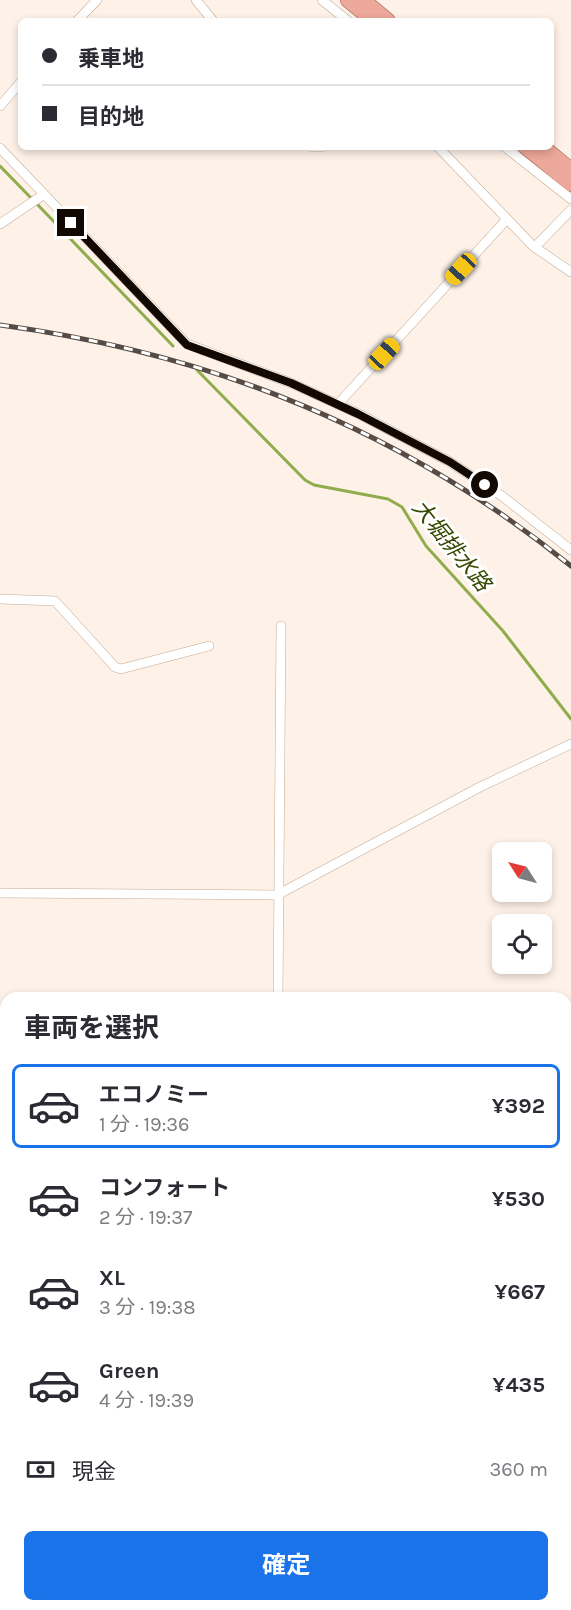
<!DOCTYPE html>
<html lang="ja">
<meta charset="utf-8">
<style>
body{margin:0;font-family:Karla,"Noto Sans JP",sans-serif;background:#f7f7f7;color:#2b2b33;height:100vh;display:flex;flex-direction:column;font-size:22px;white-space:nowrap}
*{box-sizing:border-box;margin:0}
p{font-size:20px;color:#7c7c81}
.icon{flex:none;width:33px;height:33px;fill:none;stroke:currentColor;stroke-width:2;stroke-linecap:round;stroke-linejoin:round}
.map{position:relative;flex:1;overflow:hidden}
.panel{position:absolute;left:0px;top:992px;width:572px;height:620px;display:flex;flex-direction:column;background:#fff;border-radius:18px 18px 0 0;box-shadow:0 3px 9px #0003}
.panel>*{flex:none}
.banner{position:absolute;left:18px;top:18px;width:536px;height:132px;border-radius:9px;box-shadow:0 3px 9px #0003;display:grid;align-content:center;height:132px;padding:0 24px;background:#fff}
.needle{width:39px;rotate:306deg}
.controls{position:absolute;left:492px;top:842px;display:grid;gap:12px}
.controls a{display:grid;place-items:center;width:60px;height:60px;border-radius:9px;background:#fff;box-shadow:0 3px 9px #0003;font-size:30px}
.end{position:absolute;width:27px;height:27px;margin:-14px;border:8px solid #120903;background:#fff;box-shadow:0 0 0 3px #fff}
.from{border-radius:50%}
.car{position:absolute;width:18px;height:36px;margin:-18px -9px;border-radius:8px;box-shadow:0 0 4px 2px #0007;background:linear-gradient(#f5c518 24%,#345 0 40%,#f5c518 0 76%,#345 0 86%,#f5c518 0)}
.banner b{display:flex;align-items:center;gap:21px;height:57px;font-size:22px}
.banner b+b{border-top:2px solid #e1e1e2}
.banner i{width:15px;height:15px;background:#2b2b33}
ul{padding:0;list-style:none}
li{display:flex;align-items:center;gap:18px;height:84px;margin:0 12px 9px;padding:0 12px;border:3px solid transparent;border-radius:9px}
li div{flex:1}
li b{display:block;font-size:22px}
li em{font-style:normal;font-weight:700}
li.selected{border-color:#1a73e8}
li>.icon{width:54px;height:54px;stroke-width:1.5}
h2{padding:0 24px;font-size:27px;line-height:72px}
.pay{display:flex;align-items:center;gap:15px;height:66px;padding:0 24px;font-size:22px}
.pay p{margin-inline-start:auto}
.button{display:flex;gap:12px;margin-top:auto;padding:12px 24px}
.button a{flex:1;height:69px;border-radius:9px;background:#1a73e8;color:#fff;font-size:24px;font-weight:700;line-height:69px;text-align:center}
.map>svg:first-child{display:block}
.water{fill:#91ac4d}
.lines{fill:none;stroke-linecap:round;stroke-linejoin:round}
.stream{stroke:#91ac4d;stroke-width:3}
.minor-casing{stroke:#c5aa93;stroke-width:10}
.trunk-casing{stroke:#9d6255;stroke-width:16}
.minor{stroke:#fff;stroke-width:9}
.trunk{stroke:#eca89a;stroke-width:15}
.rail-casing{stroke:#564c45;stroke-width:5}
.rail{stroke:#fff;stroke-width:3;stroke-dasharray:9;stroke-linecap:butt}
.route{stroke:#120903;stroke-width:8}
.labels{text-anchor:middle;stroke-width:6;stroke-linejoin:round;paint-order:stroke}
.water-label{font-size:22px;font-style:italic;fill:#384800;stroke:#fff}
</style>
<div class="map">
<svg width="571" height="1610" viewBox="0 0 571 1610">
<rect width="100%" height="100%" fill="#fdf1e8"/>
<!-- water -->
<g class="water">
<polygon points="571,1304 571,1387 566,1390 566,1308"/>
<polygon points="571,1569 571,1610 504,1610 505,1605 566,1605 566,1571"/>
<polygon points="217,1605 295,1605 289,1610 211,1610"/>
</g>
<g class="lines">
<!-- stream -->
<g class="stream">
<polyline points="0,166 31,198"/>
<polyline points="37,204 173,346"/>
<polyline points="197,370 305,480 314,485 388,499 402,507 426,546 503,631 571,719"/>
<polyline points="0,1206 6,1206"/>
</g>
<defs>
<g id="minor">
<polyline points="196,0 213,21"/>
<polyline points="322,0 348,21"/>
<polyline points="77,21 97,0"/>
<polyline points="0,106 21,82"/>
<polyline points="312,147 322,147"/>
<polyline points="438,147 533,246 571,272"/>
<polyline points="505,147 571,199"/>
<polyline points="0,148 187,344 291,383 359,414 450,462 502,496 571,550"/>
<polyline points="0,224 43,195"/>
<polyline points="535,247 571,210"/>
<polyline points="338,404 507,219"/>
<polyline points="0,599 55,601 115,667 121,669 209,646"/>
<polyline points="0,893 277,895 480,787 571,744"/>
<polyline points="278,998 281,626"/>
<polyline points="0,1393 6,1389"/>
<polyline points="566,1540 571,1540"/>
<polyline points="458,1610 461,1605"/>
</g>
<g id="trunk">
<polyline points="348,0 369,17"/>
<polyline points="363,0 388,21"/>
<polyline points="526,147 571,184"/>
<polyline points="543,147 571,170"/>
</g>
</defs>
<!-- minor casing -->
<use href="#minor" class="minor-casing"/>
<!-- trunk casing -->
<use href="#trunk" class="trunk-casing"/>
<!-- minor -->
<use href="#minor" class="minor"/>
<!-- trunk -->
<use href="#trunk" class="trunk"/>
<defs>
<path id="rail" d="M0 325C214 354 402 430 571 566"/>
</defs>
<!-- rail casing -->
<use href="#rail" class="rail-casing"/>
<!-- rail -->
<use href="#rail" class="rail"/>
</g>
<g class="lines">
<!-- route -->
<polyline class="route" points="71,223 187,345 291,383 358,414 450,462 485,485"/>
</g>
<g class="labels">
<!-- water labels -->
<g class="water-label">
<text transform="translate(452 545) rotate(51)" y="8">大堀排水路</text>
</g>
</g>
</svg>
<div class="controls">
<a><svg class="needle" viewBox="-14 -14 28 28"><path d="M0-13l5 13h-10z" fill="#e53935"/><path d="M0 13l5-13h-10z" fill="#7c7c81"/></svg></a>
<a><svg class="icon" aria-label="locate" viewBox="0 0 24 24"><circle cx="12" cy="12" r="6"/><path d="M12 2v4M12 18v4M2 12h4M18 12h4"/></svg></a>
</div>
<i class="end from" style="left:485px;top:485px"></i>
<i class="end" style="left:71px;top:223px"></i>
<i class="car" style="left:461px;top:269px;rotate:223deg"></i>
<i class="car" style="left:384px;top:354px;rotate:43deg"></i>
<div class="banner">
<b><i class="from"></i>乗車地</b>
<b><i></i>目的地</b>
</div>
<section class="panel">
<h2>車両を選択</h2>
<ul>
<li class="selected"><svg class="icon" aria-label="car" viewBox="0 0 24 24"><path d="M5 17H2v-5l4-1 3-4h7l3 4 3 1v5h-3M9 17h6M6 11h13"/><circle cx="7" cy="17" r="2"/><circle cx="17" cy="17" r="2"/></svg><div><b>エコノミー</b><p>1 分 · 19:36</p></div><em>¥392</em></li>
<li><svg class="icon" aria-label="car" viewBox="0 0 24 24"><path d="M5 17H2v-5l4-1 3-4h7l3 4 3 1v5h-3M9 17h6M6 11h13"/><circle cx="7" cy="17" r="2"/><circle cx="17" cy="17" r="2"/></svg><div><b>コンフォート</b><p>2 分 · 19:37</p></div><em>¥530</em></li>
<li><svg class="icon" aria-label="car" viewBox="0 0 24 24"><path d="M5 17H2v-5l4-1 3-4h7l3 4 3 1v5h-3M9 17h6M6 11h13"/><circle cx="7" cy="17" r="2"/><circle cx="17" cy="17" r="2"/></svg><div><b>XL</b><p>3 分 · 19:38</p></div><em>¥667</em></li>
<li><svg class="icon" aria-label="car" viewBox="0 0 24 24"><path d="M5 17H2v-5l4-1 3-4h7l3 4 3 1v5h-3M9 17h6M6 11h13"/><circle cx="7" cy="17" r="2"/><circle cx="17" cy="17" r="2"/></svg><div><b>Green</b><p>4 分 · 19:39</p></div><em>¥435</em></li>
</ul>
<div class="pay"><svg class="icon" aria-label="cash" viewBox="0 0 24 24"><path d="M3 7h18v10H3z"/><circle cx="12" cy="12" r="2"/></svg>現金<p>360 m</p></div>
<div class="button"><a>確定</a></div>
</section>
</div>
